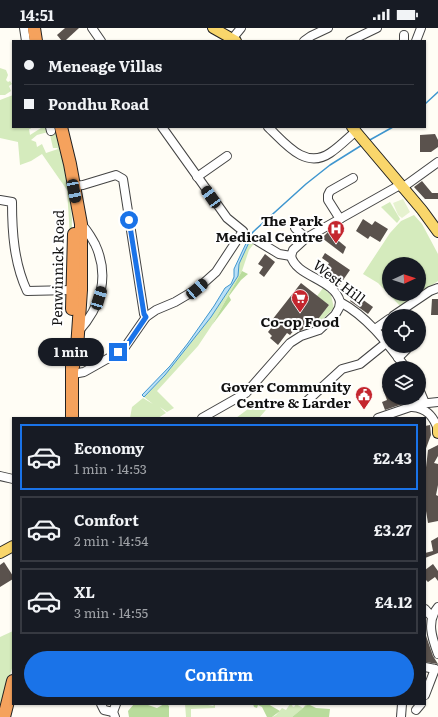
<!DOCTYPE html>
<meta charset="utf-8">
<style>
body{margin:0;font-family:Literata,serif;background:#20242c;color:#f1f3f6;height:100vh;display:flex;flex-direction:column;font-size:15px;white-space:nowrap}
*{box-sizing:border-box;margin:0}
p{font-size:13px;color:#9ea1a6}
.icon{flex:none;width:22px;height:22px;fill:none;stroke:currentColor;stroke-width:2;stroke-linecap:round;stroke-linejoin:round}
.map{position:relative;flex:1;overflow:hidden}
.details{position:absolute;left:12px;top:389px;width:414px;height:288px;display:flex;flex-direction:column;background:#171b24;border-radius:0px;box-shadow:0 1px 3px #0004}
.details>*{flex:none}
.guide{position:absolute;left:12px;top:12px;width:414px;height:88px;border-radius:0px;box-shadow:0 1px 3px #0004;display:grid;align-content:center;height:88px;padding:0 12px;background:#171b24}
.needle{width:26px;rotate:87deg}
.fabs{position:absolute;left:382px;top:229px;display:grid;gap:8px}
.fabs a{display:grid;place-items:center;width:44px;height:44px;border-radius:50%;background:#171b24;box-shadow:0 1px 3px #0004;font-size:20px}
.end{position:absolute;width:18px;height:18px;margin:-9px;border:5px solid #1a73e8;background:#fff;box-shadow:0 0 0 2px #fff}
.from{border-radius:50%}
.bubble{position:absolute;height:28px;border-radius:14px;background:#171b24;box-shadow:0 1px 3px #0004;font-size:13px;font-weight:700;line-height:28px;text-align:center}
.car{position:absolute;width:12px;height:24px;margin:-12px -6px;border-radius:5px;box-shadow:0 0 3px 1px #0007;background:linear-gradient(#222 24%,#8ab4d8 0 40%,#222 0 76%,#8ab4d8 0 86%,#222 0)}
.guide b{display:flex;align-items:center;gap:14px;height:38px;font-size:15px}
.guide b+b{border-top:1px solid #363941}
.guide i{width:10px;height:10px;background:#f1f3f6}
ul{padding:7px 0 0;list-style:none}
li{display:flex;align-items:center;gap:12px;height:66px;margin:0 8px 6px;padding:0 4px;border:2px solid #363941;border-radius:0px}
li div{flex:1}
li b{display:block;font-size:15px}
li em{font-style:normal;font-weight:700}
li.selected{border-color:#1a73e8}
li>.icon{width:36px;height:36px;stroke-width:1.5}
.button{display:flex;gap:8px;margin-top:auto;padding:8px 12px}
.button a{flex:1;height:46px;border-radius:24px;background:#1a73e8;color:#fff;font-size:16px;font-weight:700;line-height:46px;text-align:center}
.status{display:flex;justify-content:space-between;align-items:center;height:28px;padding:0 20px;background:#171b24;direction:ltr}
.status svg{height:11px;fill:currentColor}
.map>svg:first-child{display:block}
.green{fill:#d5ebbd}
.forest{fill:#b9dc9c}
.pitch{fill:#e6f2cf}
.water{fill:#b9e0f7;stroke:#3f96cf}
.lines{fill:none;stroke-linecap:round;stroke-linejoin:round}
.stream{stroke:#3f96cf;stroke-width:1.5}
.building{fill:#5a524d}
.minor-casing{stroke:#444;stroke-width:10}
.major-casing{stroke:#222;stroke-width:12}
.highway-casing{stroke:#222;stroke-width:14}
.minor{stroke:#fff;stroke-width:8}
.major{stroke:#f9d66b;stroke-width:10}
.highway{stroke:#f5a25d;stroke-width:12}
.route{stroke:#1a73e8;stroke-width:5}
.labels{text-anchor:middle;stroke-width:4;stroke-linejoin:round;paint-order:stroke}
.poi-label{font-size:14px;font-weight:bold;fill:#111;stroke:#fff;text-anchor:end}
.street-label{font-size:14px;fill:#111;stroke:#fff}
</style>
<div class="status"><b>14:51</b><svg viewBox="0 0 49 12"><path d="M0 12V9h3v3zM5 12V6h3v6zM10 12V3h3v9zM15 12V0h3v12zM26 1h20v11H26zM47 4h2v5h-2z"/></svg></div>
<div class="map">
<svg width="438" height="689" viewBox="0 0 438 689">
<rect width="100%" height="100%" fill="#fffdf5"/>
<!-- green -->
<g class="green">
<polygon points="0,40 6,42 8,47 6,52 8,54 10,53 12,56 9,58 11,63 5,67 0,67"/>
<polygon points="13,67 13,99 30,99 31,101 29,101 30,107 41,100 46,99 48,104 37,107 31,112 36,114 37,119 42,116 46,125 58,121 57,120 53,120 50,107 55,105 53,99 56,99 69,160 72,191 71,224 67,162 42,126 31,133 20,137 18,114 0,110 0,72"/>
<polygon points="390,174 400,191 397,195 381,179"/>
<polygon points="414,187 422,196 438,226 438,253 419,266 419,236 389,236 389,266 419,266 401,279 378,255 363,246 390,205 401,193"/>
<polygon points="251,210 256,213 249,222 242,243 212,297 198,318 157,363 174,380 167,384 160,379 166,385 158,390 130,390 132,379 143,370 153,376 144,369 165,347 211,289 238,248 239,236"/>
<polygon points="323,260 331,267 334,280 319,295 314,296 329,277 317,268"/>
<polygon points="268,373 271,376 259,390 236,390 256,375 261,381"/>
<polygon points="13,603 13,637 0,680 0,609"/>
<polygon points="185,676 203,676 213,678 215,676 215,680 191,681 191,689 186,689"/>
<polygon points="290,676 293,676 292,678 294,679 296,676 303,680 306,676 307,677 292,689 272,689 276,687 282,680 286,682"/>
</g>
<!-- forest -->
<g class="forest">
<polygon points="242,243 248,246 241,252 229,268 231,272 212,297"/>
<polygon points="134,676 145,676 157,680 164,676 167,676 169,678 169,689 129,689 128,683"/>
<polygon points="253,676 268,676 280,683 272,689 267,689 262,679 258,677 257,680 254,679"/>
<polygon points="308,676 316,680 330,681 329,689 292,689"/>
</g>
<!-- pitch -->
<polygon class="pitch" points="403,171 410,184 402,190 398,187 393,175"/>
<!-- water -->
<polygon class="water" points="249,209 251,210 239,236 238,248 211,289 165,347 144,369 142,367 170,338 188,315 214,278 225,260 231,256 234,249 234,241"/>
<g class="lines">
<!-- stream -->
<g class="stream">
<polyline points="425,76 438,64"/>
<polyline points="368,113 393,99"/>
<polyline points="249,210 253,204 306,156 330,137 362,117"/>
</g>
</g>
<!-- building -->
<g class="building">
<polygon points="65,0 79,0 66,12 62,13 57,7"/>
<polygon points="435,106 438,112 438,119 431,124 420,124 420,107"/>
<polygon points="422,153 432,165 438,165 438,171 425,171 414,159"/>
<polygon points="363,191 372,197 375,193 388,201 380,214 370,208 368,211 356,203"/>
<polygon points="328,204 346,219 343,226 322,210"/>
<polygon points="325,225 350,242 339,258 322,246 329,235 322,230"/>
<polygon points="265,226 275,234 264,249 259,245 263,239 258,236"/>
<polygon points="301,255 329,277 312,299 307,296 302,302 300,303 296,300 290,307 287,305 278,317 270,310 272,308 268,304 275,295 272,292"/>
<polygon points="355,266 373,279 368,286 350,273"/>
<polygon points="432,271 438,271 438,287 431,287"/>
<polygon points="389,356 389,370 417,371 385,382 382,374 387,372 382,358"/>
<polygon points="430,397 431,407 425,423 425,398"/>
<polygon points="438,417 438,428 434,435 438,436 438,457 436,467 438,468 438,493 428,495 425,477 425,448 428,422"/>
<polygon points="438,509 438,525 425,530 425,525 433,523 431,513"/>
<polygon points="4,534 13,548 13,551 0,559 0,537"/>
<polygon points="433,536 438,543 438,553 435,549 428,554 425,551 425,542"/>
<polygon points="425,605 433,628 438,636 425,634"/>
</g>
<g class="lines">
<defs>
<g id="minor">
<polyline points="24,0 26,13"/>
<polyline points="92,0 101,13"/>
<polyline points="404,7 404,13"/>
<polyline points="232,11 241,0"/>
<polyline points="304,13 311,8 328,0"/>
<polyline points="350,13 377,0"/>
<polyline points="416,13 421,0"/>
<polyline points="50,99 51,103"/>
<path d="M268 99C285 115 305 142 330 125 339 119 348 110 356 103"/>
<polyline points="197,149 227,128"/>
<polyline points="74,158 83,157 116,147 123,151 144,286 146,289"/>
<polyline points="402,160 438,134"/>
<path d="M0 172 12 174C12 204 14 235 27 263L72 262"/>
<polyline points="340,191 328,172 328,167 330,163 353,150"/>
<polyline points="295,195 295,200 306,210"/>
<polyline points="256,212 279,226 291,228"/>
<path d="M291 228C296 249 335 251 340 274 368 289 387 315 406 340"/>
<polyline points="291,228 293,222 306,210 400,157"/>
<polyline points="393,288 430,263 438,260"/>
<polyline points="375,301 389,291"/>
<path d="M78 304C101 279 110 248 95 216 91 209 87 201 81 196"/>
<polyline points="398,330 407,321 408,318"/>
<polyline points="73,346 84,344 123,322 146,289 156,282 175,274 197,261 216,244 243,203 227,190 162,99"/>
<polyline points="419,361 425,375"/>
<polyline points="307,373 342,341 360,336 386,315"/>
<path d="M412 379C427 380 434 389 438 402"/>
<polyline points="202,390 246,365 290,315 301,308 319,302 335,287 339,280 340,274"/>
<polyline points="378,390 419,376 438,374"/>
<polyline points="0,448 13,451"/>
<path d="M438 579C426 593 432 610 438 626"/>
<polyline points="425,581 432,589"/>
<polyline points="425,639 435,641"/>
<polyline points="425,667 435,641"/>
<polyline points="101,676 104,682 113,684 115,689"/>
<polyline points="416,682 421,676"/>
<polyline points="113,684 116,676"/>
<polyline points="401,689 402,676"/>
</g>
<g id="major">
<polyline points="213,0 236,13"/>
<polyline points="352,99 422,182 438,204"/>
<polyline points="438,400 438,405"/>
<polyline points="0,525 13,518"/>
</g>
<g id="highway">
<polyline points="34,0 36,13"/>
<polyline points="61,99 70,136 81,196 81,262 77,320 72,343"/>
<polyline points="72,281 74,206"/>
<polyline points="72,336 72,390"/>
<polyline points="4,689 13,653"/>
</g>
</defs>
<!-- minor casing -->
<use href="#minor" class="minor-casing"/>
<!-- major casing -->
<use href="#major" class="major-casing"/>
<!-- highway casing -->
<use href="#highway" class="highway-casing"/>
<!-- minor -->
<use href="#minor" class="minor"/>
<!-- major -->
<use href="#major" class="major"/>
<!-- highway -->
<use href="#highway" class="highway"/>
</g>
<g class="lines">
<!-- route -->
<polyline class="route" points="118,324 127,317 146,289 144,286 129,192"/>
</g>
<!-- icons -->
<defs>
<symbol id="hospital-pin" viewBox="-11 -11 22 30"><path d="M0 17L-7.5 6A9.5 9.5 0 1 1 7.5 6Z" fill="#c4262e" stroke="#fff"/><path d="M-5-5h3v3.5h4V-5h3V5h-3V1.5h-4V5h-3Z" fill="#fff"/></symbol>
<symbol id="supermarket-pin" viewBox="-11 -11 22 30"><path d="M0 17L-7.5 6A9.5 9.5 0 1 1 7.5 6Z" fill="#c4262e" stroke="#fff"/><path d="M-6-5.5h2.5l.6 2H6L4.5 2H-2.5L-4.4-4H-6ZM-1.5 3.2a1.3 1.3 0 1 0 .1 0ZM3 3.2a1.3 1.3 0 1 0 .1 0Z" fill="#fff"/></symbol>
<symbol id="civic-pin" viewBox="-11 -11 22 30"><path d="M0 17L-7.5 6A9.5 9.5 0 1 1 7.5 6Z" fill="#c4262e" stroke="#fff"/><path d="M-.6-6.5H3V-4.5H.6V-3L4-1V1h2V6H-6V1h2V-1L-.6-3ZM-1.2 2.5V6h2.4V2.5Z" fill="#fff"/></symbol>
</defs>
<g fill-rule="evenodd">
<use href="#hospital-pin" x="326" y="191" width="20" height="27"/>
<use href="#supermarket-pin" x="290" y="260" width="20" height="27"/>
<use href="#civic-pin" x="354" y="357" width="20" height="27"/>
</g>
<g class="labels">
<!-- poi labels -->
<g class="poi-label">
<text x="323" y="198">The Park<tspan x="323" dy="16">Medical Centre</tspan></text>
<text x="300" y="299" text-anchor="middle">Co-op Food</text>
<text x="351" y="364">Gover Community<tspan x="351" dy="16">Centre &amp; Larder</tspan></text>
</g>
<!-- street labels -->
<g class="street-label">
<text transform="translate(58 240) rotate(-89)" y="5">Penwinnick Road</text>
<text transform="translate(339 254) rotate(38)" y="5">West Hill</text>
</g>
</g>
</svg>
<div class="fabs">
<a><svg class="needle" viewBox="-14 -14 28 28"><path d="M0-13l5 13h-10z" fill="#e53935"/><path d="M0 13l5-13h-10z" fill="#9ea1a6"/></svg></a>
<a><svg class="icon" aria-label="locate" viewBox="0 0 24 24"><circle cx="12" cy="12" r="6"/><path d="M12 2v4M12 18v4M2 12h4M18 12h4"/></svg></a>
<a><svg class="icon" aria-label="layers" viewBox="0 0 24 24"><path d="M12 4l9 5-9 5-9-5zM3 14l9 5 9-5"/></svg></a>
</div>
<i class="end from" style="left:129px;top:192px"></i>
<i class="end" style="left:118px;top:324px"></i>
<div class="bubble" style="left:38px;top:310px;width:66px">1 min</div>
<i class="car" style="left:74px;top:163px;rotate:169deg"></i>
<i class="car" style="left:211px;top:169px;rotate:325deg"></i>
<i class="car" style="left:197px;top:261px;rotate:49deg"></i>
<i class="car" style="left:99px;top:270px;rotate:17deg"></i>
<div class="guide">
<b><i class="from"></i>Meneage Villas</b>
<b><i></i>Pondhu Road</b>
</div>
<section class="details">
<ul>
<li class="selected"><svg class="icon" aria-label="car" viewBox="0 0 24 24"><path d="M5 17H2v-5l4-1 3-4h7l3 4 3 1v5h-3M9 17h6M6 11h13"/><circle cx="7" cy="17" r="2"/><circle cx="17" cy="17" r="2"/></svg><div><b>Economy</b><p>1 min · 14:53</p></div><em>£2.43</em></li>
<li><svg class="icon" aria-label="car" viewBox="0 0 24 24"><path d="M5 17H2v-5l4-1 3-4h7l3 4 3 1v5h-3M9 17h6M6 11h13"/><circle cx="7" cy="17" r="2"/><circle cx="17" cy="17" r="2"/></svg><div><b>Comfort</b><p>2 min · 14:54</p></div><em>£3.27</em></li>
<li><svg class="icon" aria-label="car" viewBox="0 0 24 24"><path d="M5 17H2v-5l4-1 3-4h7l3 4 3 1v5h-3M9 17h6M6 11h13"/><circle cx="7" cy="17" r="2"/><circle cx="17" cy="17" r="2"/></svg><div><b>XL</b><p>3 min · 14:55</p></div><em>£4.12</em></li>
</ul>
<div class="button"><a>Confirm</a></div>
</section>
</div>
